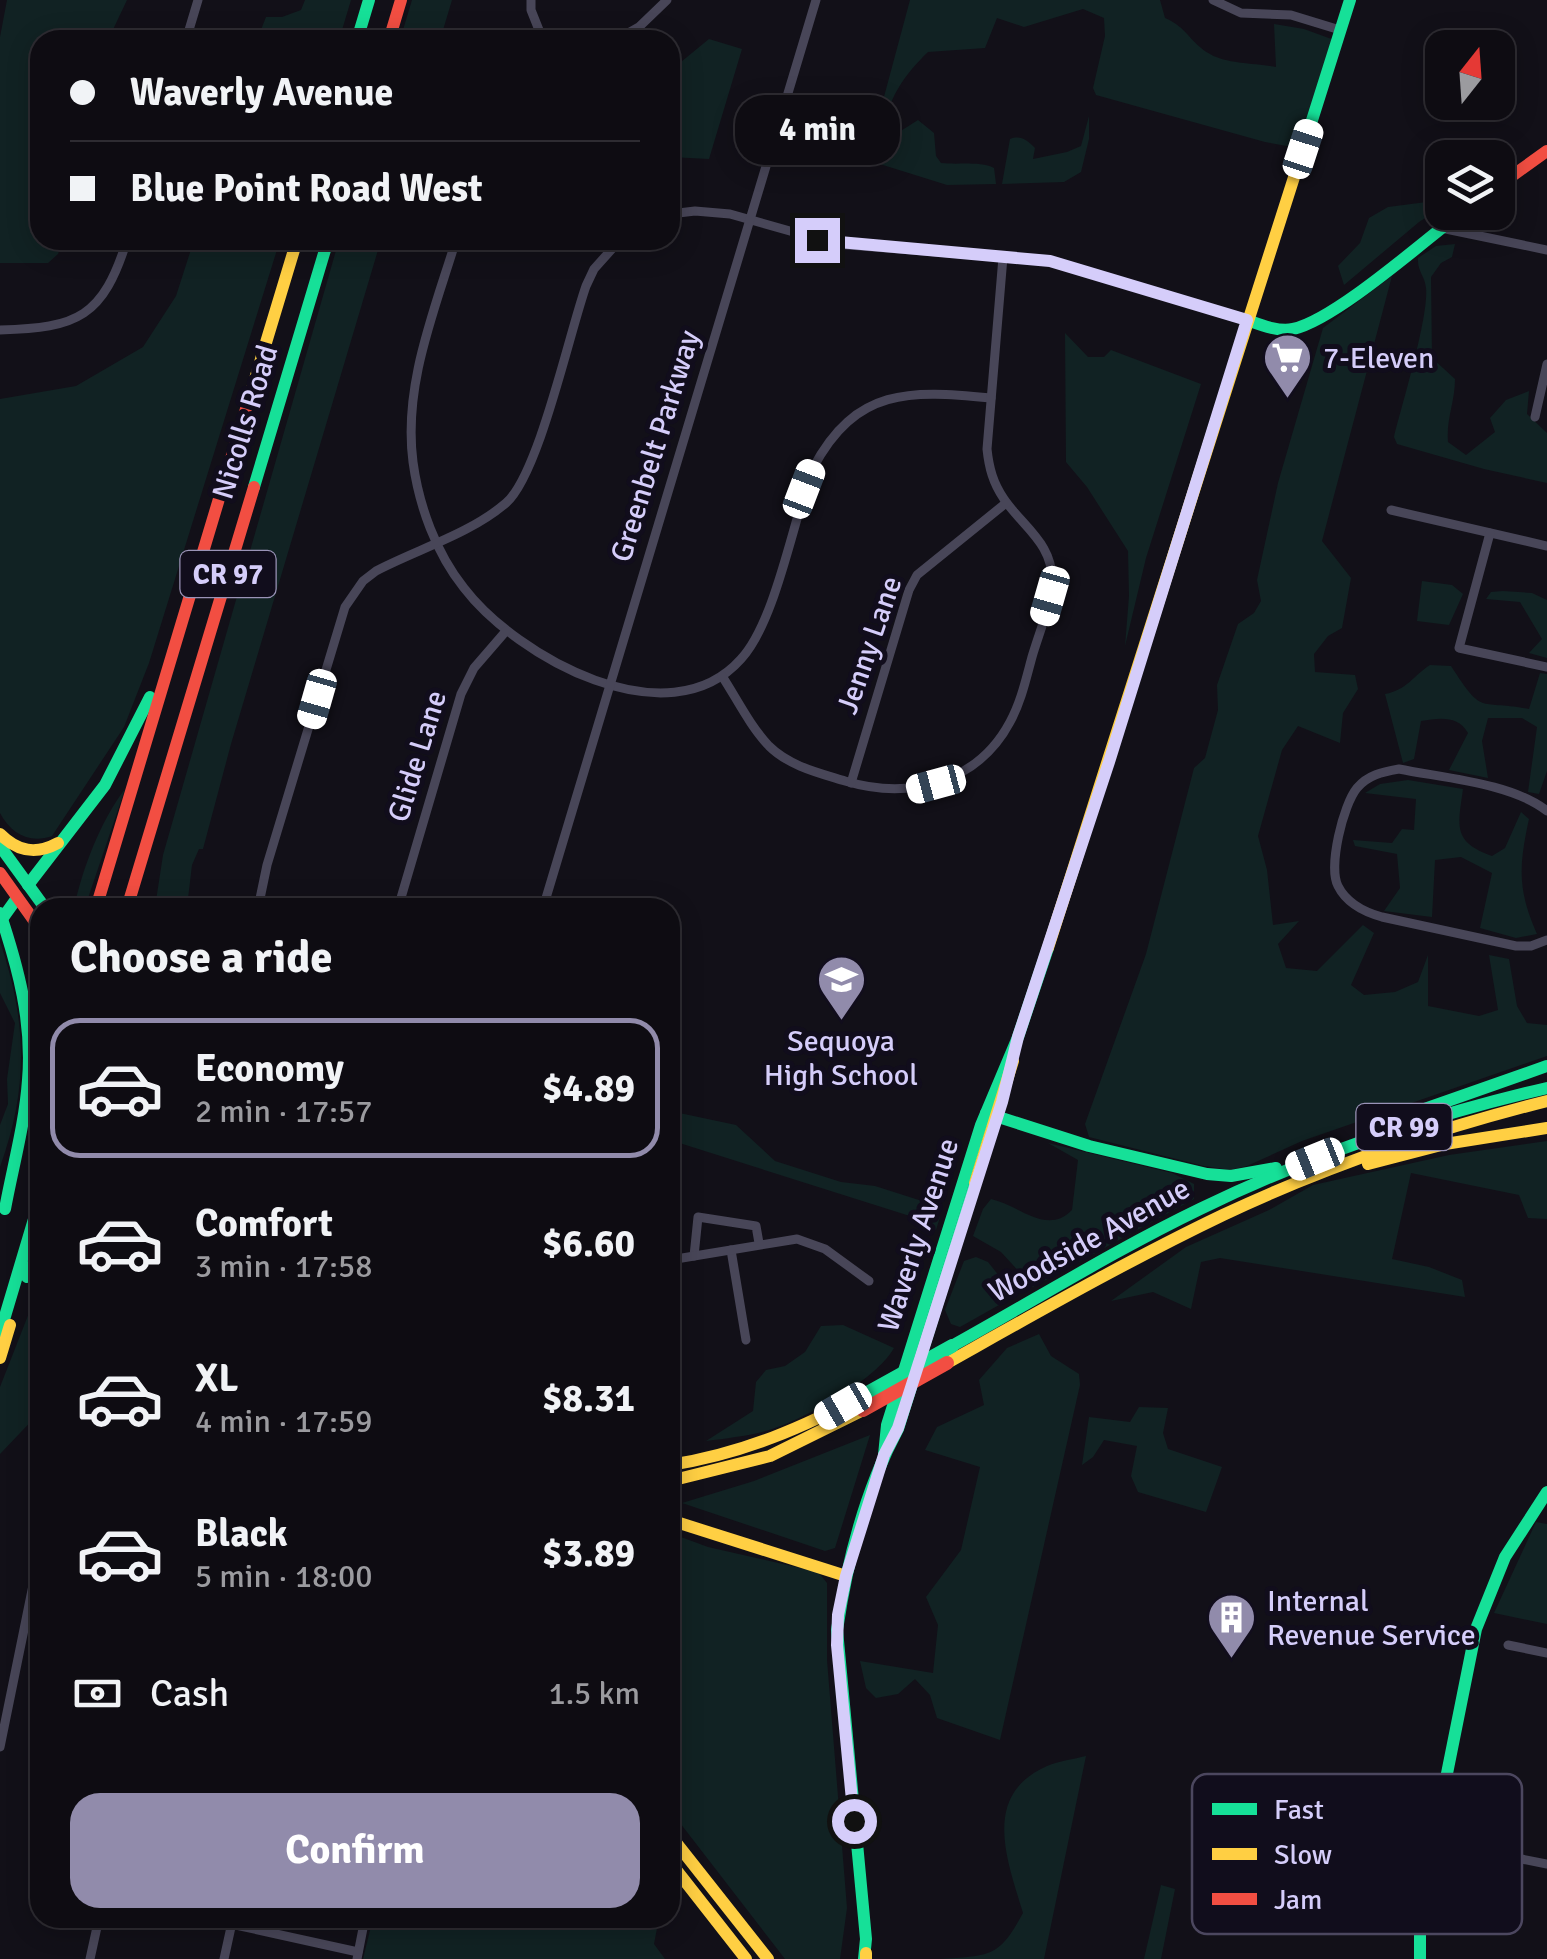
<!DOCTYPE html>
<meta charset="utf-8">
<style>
body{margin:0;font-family:Signika,sans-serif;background:#1c1a20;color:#f1f3f6;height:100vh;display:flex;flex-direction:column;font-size:38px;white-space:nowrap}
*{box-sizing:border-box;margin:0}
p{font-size:32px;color:#9b9b9f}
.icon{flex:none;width:55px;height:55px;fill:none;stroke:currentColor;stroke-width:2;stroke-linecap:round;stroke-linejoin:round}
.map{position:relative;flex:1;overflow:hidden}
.side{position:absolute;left:30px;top:898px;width:650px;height:1030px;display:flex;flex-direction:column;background:#0e0c12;border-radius:30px;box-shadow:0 5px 25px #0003,0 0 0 2px #2e2c32}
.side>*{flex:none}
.hud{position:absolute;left:30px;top:30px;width:650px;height:220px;border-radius:30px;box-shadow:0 5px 25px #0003,0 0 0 2px #2e2c32;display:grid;align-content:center;height:220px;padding:0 40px;background:#0e0c12}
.needle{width:65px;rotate:17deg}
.fabs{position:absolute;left:1425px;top:30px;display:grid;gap:20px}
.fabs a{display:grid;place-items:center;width:90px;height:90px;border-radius:20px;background:#0e0c12;box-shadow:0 5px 25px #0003,0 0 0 2px #2e2c32;font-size:50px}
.end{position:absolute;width:45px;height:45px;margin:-22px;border:12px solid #d5cdfa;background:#111;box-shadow:0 0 0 5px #111}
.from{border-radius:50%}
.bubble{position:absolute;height:70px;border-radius:30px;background:#0e0c12;box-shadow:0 5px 25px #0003,0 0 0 2px #2e2c32;font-size:32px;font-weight:700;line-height:70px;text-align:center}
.car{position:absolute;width:30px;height:60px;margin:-30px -15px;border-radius:12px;box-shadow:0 0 8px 2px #0007;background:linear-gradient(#fff 24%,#345 0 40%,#fff 0 76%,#345 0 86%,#fff 0)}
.hud b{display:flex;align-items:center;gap:35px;height:95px;font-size:38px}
.hud b+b{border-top:2px solid #2e2c32}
.hud i{width:25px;height:25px;background:#f1f3f6}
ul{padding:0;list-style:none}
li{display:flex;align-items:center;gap:30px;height:140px;margin:0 20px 15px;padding:0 20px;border:5px solid transparent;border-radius:30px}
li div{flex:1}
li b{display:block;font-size:38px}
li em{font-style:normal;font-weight:700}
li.active{border-color:#918bab}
li>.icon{width:90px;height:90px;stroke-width:1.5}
h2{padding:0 40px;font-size:45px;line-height:120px}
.pay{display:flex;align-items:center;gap:25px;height:110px;padding:0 40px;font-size:38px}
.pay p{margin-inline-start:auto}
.cta{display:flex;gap:20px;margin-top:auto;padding:20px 40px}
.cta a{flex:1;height:115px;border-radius:30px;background:#918bab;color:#fff;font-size:40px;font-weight:700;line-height:115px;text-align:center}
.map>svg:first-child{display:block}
.green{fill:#112223}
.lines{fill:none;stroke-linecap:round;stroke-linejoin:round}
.street{stroke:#484658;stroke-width:9}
.fast{stroke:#16e098;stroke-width:12}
.slow{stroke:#ffcf43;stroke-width:12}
.jam{stroke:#f24e42;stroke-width:12}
.fast-bridge{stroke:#16e098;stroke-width:14}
.jam-bridge{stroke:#f24e42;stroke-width:14}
.route{stroke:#d5cdfa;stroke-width:12}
.labels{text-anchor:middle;stroke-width:10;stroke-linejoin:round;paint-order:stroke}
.shield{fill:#110d1c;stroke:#9a93b7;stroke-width:2.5}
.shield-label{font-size:28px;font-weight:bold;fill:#d5cdfa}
.poi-label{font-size:30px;fill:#d5cdfa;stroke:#110d1c;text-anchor:start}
.street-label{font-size:30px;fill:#d5cdfa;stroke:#110d1c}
.key{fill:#110d1c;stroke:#4c475f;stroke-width:2.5}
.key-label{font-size:28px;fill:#d5cdfa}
</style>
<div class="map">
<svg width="1547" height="1959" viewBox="0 0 1547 1959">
<rect width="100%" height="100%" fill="#121018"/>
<!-- green -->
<g class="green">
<polygon points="7,0 127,0 108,40 40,40 40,240 63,240 58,254 48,263 0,263 0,37"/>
<polygon points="305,0 351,0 339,40 257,40 266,17 282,17 301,10"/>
<polygon points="412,0 452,0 440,40 400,40"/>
<path d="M910 0H1160L1165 18C1187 27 1190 43 1210 54 1226 64 1256 63 1276 67L1274 24 1304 29 1337 41 1303 149 1265 142 1096 95 1093 88 1105 36 1104 18 1083 9 1024 27 997 18 985 48 928 52C904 75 882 105 885 141L918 120 934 133 936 156 941 163C958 165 980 161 994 168L996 184 947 185 867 160Z"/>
<polygon points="709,39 742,49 709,159 670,157 670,71"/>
<path d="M1089 116V139L1081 172 1064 182 1002 184 1010 139C1021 135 1027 140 1035 148L1033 159 1067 152 1081 146Z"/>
<polygon points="1442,200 1442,207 1419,222 1344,285 1338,266 1360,243 1369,218 1388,207"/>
<path d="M194 240H280L149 663 124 727 52 836C30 844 11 834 0 813V399L76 386 143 347 176 296Z"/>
<polygon points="339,240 381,240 231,744 203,849 199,849 192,865 187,907 155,907 163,855"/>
<path d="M1455 244 1452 257 1441 263 1431 277 1432 358 1455 379C1455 402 1446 419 1448 442L1466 455 1495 432 1490 418 1506 400 1529 391 1527 414 1547 433V483L1484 469 1397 444 1394 437C1402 405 1429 316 1426 288 1425 276 1417 271 1418 258L1436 246Z"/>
<polygon points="1392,276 1322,541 1351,578 1342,628 1328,636 1314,654 1315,672 1355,675 1358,689 1343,713 1340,743 1298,726 1282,750 1258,836 1267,870 1273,925 1299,921 1278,944 1286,968 1317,971 1363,925 1374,933 1351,985 1364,995 1395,992 1418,982 1428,955 1428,1006 1479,1016 1498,1010 1489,955 1509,959 1517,1006 1527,1023 1547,1025 1547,1056 1302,1141 1247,1166 1230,1170 1204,1166 1089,1137 1085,1124 1146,954 1194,768 1205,758 1218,710 1217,685 1238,624 1254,613 1261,601 1257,580 1278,483 1323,328"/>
<polygon points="1065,333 1088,357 1104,357 1111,350 1201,384 1146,558 1125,646 1129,596 1128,551 1087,487 1066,462"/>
<polygon points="1422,581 1452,585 1463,594 1449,625 1417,621"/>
<polygon points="1503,591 1532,593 1547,600 1547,658 1529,653 1542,639 1520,602 1486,599 1491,592"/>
<path d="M1430 665 1451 666C1484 717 1477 699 1529 709L1540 673 1547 674V771L1539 794 1528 792 1537 727 1522 718H1488L1482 741 1488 778 1449 770 1468 733C1458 715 1439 718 1421 721L1414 759 1403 763 1385 694C1407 690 1413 676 1430 665Z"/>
<path d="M1408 780 1463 789C1458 826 1452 842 1492 856L1505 848 1521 812 1529 819C1519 865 1517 889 1537 934L1516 938 1480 928 1492 873 1461 857 1435 860 1432 917 1384 911 1400 888 1397 854 1355 846 1353 840 1392 843 1402 829 1414 830 1416 799 1365 793 1380 784Z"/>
<path d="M125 789 85 907 74 908C82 869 101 820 125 789Z"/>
<path d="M0 942C27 1021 29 1087 0 1167V1125L8 1104 7 1079 15 1023 0 993Z"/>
<polygon points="670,1111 736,1125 775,1161 841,1182 875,1186 922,1201 940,1217 936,1230 913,1217 670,1140"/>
<polygon points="1547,1141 1547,1219 1528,1218 1519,1195 1411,1173 1392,1259 1429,1267 1462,1280 1465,1297 1220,1258 1201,1262 1191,1309 1153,1292 1111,1301 1186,1247 1269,1210 1313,1185 1449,1155"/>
<path d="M1048 1143 1172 1173 1194 1184V1199L1033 1287 1001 1252 973 1236 983 1209 991 1199C1019 1205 1047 1236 1072 1210L1078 1160Z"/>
<polygon points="976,1257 988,1262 1015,1296 960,1327 951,1324 945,1310 964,1261"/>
<polygon points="40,1285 40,1412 0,1454 0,1387"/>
<path d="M843 1325 894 1348C876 1380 805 1419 769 1430 749 1436 727 1438 706 1441L753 1411 756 1382 766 1370 785 1366 805 1352 821 1326Z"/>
<polygon points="1039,1334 1051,1356 1079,1374 1080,1385 1000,1740 937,1718 930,1695 915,1679 898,1694 876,1698 866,1688 860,1661 933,1673 938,1625 926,1597 961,1550 980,1467 925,1450 937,1427 984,1405 979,1380 1007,1348"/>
<polygon points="1139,1407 1168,1408 1163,1433 1168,1449 1222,1467 1206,1512 1138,1492 1131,1476 1137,1446 1104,1440 1093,1457 1082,1465 1089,1417 1130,1422"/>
<polygon points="870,1435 835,1548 825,1551 682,1503 754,1481"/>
<polygon points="1536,1522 1547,1524 1547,1624 1494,1613"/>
<polygon points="670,1533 708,1547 818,1572 827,1583 827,1660 847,1908 840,1959 785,1959 670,1810"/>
<path d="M1086 1756 1044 1959H940C990 1955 998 1959 1023 1913 1007 1860 981 1795 1047 1766 1059 1761 1074 1759 1086 1756Z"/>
<polygon points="1161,1885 1175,1889 1161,1959 1144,1959"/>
<polygon points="373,1918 659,1918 654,1944 665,1959 363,1959"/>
</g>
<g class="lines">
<!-- street -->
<g class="street">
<polyline points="531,0 531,10 543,40"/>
<polyline points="1213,0 1241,13 1291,15 1340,30"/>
<polyline points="186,40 198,0"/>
<polyline points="616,40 639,27 667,0"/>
<polyline points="670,214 695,211 730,214 836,244 1049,261 1247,320"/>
<polyline points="1441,228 1547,250"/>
<path d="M456 240C434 312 403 386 413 462 419 506 436 553 464 588 517 657 668 741 741 659 776 621 793 520 813 468 856 387 910 390 991 398"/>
<path d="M0 330C78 328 103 317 127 240"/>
<polyline points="1535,417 1547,364"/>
<polyline points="1391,510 1547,546"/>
<polyline points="1490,533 1459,648 1547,667"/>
<path d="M722 676C737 699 750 726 769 746 789 766 819 773 845 781 908 800 977 784 1010 722 1021 702 1026 679 1032 657 1039 633 1050 608 1052 583 1054 544 1023 527 1004 499 993 483 989 468 987 449L1003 257"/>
<polyline points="851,783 909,590 917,575 1006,503"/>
<path d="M1547 811C1512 783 1443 778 1399 769 1382 772 1368 775 1357 788 1343 805 1328 867 1338 886 1347 904 1364 912 1382 917L1516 946H1531L1547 940"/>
<path d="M258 908 267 865 345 607 363 581 376 571C418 549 470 534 506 503 539 474 569 334 586 286L594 269 620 240"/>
<polyline points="398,908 461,694 474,668 506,631"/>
<polyline points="543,908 816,0"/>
<polyline points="731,1250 746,1340"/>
<polyline points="694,1256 698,1217 756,1226 759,1243"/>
<polyline points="670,1260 797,1239 825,1249 869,1281"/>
<polyline points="1508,1645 1547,1653"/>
<polyline points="0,1747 40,1551"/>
<polyline points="1432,1850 1487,1860 1493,1859 1496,1854 1490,1846 1435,1833"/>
<polyline points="1496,1854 1547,1864"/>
<polyline points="231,1924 358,1952"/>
<polyline points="90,1959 99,1918"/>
<polyline points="224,1959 233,1918"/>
<polyline points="357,1959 365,1918"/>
</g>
<!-- fast -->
<g class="fast">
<polyline points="357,40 369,0"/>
<polyline points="1296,171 1350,0"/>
<path d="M1247 320C1261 325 1278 332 1293 329 1335 320 1425 240 1462 212"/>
<polyline points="254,487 328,240"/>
<polyline points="0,846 45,908"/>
<polyline points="28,885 105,785 150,697"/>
<path d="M0 913C18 967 33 1022 28 1080 25 1123 13 1166 5 1209"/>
<polyline points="2,919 17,898"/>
<polyline points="986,1113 1089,1146 1207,1174 1231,1176 1276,1168"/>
<polyline points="1384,1127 1399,1118 1547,1066"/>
<polyline points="27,1277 40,1247"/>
<polyline points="0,1333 40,1199"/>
<path d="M952 1346C1035 1300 1115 1250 1200 1209 1311 1155 1427 1116 1547 1088"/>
<polyline points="884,1455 887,1425 981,1125 1018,1037 1048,948"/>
<path d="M864 1959 866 1939 837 1630C847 1562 865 1490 898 1429L975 1183"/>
<polyline points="1420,1959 1420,1908 1476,1629 1505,1557 1547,1492"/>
</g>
<!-- slow -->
<g class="slow">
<polyline points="252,389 297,240"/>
<path d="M0 834C18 852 36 855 58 843"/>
<polyline points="1048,948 1296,171"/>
<polyline points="1368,1164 1445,1144 1547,1128"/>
<polyline points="975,1183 1013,1061"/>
<polyline points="0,1358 10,1325"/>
<path d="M947 1363C1038 1312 1129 1260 1223 1215 1327 1166 1436 1129 1547 1101"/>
<path d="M670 1465C742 1454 805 1427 869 1392"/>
<polyline points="670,1481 770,1456 863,1410"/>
<polyline points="670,1520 846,1576"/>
<polyline points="670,1835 768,1959"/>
<polyline points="670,1862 746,1959"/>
<polyline points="866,1953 866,1959"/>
</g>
<!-- jam -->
<g class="jam">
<polyline points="389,40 401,0"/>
<polyline points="1498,186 1547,151"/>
<polyline points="0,873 40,929"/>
<polyline points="96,908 252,389"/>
<polyline points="127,908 254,487"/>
</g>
<!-- fast-bridge -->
<polyline class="fast-bridge" points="869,1392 952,1346"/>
<!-- jam-bridge -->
<polyline class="jam-bridge" points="863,1410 947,1363"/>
</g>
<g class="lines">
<!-- route -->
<polyline class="route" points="817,240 1050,261 1247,320 1109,762 1018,1037 1002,1102 916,1372 898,1428 884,1455 846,1576 838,1615 837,1645 854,1821"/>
</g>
<!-- icons -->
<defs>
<symbol id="supermarket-pin" viewBox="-11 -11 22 30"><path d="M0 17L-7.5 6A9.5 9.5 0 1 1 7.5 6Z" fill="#918bab" stroke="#110d1c"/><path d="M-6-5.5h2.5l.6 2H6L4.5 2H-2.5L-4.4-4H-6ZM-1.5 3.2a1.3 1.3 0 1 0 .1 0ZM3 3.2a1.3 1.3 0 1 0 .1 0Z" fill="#fff"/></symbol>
<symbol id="school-pin" viewBox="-11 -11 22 30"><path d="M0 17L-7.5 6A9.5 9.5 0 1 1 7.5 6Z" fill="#918bab" stroke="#110d1c"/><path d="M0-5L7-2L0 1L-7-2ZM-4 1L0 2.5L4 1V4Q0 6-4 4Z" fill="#fff"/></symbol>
<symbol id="building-pin" viewBox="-11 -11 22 30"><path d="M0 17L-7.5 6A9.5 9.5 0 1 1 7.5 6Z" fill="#918bab" stroke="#110d1c"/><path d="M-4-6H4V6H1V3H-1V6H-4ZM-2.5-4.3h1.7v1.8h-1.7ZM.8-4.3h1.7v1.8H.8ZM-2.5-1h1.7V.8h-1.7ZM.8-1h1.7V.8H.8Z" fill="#fff"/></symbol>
</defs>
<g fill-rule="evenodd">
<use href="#supermarket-pin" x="1260" y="330" width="55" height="75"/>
<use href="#school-pin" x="814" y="952" width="55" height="75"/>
<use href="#building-pin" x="1204" y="1590" width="55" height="75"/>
</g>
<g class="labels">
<!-- shield labels -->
<g class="shield">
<rect x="180.5" y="551" width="95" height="46" rx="8"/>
<rect x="1356.5" y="1104" width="95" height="46" rx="8"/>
</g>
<g class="shield-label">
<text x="228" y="584">CR 97</text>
<text x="1404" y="1137">CR 99</text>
</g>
<!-- poi labels -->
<g class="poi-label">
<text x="1323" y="368">7-Eleven</text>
<text x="841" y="1051" text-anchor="middle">Sequoya<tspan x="841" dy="34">High School</tspan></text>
<text x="1267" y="1611">Internal<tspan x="1267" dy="34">Revenue Service</tspan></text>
</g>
<!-- street labels -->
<g class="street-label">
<text transform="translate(245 422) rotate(-73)" y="10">Nicolls Road</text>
<text transform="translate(655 446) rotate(-73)" y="10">Greenbelt Parkway</text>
<text transform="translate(869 645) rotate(-71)" y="10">Jenny Lane</text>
<text transform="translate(417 756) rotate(-73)" y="10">Glide Lane</text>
<text transform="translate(918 1235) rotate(-72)" y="10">Waverly Avenue</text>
<text transform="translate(1089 1240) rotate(-29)" y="10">Woodside Avenue</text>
</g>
</g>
<!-- legend -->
<rect x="1192" y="1774" width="330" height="160" rx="15" class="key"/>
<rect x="1212" y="1803" width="45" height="12" fill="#16e098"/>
<rect x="1212" y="1848" width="45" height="12" fill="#ffcf43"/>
<rect x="1212" y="1893" width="45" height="12" fill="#f24e42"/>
<g class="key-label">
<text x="1274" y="1819">Fast</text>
<text x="1274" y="1864">Slow</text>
<text x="1274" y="1909">Jam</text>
</g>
</svg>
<div class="fabs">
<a><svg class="needle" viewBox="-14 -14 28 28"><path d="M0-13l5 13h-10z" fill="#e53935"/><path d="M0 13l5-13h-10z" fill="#9b9b9f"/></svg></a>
<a><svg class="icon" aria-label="layers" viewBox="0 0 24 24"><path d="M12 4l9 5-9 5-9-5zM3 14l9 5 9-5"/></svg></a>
</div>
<i class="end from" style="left:854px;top:1821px"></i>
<i class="end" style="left:817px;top:240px"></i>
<div class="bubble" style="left:735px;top:95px;width:165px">4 min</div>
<i class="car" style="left:1303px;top:149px;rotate:18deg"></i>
<i class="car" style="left:804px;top:489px;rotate:21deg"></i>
<i class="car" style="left:1050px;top:596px;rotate:196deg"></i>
<i class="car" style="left:317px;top:699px;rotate:196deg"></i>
<i class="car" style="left:936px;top:784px;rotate:255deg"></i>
<i class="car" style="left:1315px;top:1159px;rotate:248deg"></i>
<i class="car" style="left:843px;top:1406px;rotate:240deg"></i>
<div class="hud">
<b><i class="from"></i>Waverly Avenue</b>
<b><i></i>Blue Point Road West</b>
</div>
<section class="side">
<h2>Choose a ride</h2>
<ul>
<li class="active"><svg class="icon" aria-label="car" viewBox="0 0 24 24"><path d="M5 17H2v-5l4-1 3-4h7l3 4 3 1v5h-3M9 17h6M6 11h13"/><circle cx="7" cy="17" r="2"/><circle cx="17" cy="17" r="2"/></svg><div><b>Economy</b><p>2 min · 17:57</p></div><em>$4.89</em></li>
<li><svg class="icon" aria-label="car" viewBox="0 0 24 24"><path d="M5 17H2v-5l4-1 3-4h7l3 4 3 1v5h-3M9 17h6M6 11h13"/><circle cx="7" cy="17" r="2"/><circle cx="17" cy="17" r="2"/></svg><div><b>Comfort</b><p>3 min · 17:58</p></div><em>$6.60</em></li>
<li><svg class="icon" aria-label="car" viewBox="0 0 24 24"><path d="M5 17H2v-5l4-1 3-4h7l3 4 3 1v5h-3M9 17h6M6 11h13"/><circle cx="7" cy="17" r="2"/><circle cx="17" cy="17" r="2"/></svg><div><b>XL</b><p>4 min · 17:59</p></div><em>$8.31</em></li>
<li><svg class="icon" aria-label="car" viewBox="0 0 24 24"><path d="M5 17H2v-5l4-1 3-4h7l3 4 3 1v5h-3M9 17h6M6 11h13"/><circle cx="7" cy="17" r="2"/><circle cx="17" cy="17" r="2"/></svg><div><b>Black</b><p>5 min · 18:00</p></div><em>$3.89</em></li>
</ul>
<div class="pay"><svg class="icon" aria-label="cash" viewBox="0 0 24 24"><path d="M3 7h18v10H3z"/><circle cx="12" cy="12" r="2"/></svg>Cash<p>1.5 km</p></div>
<div class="cta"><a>Confirm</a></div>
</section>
</div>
